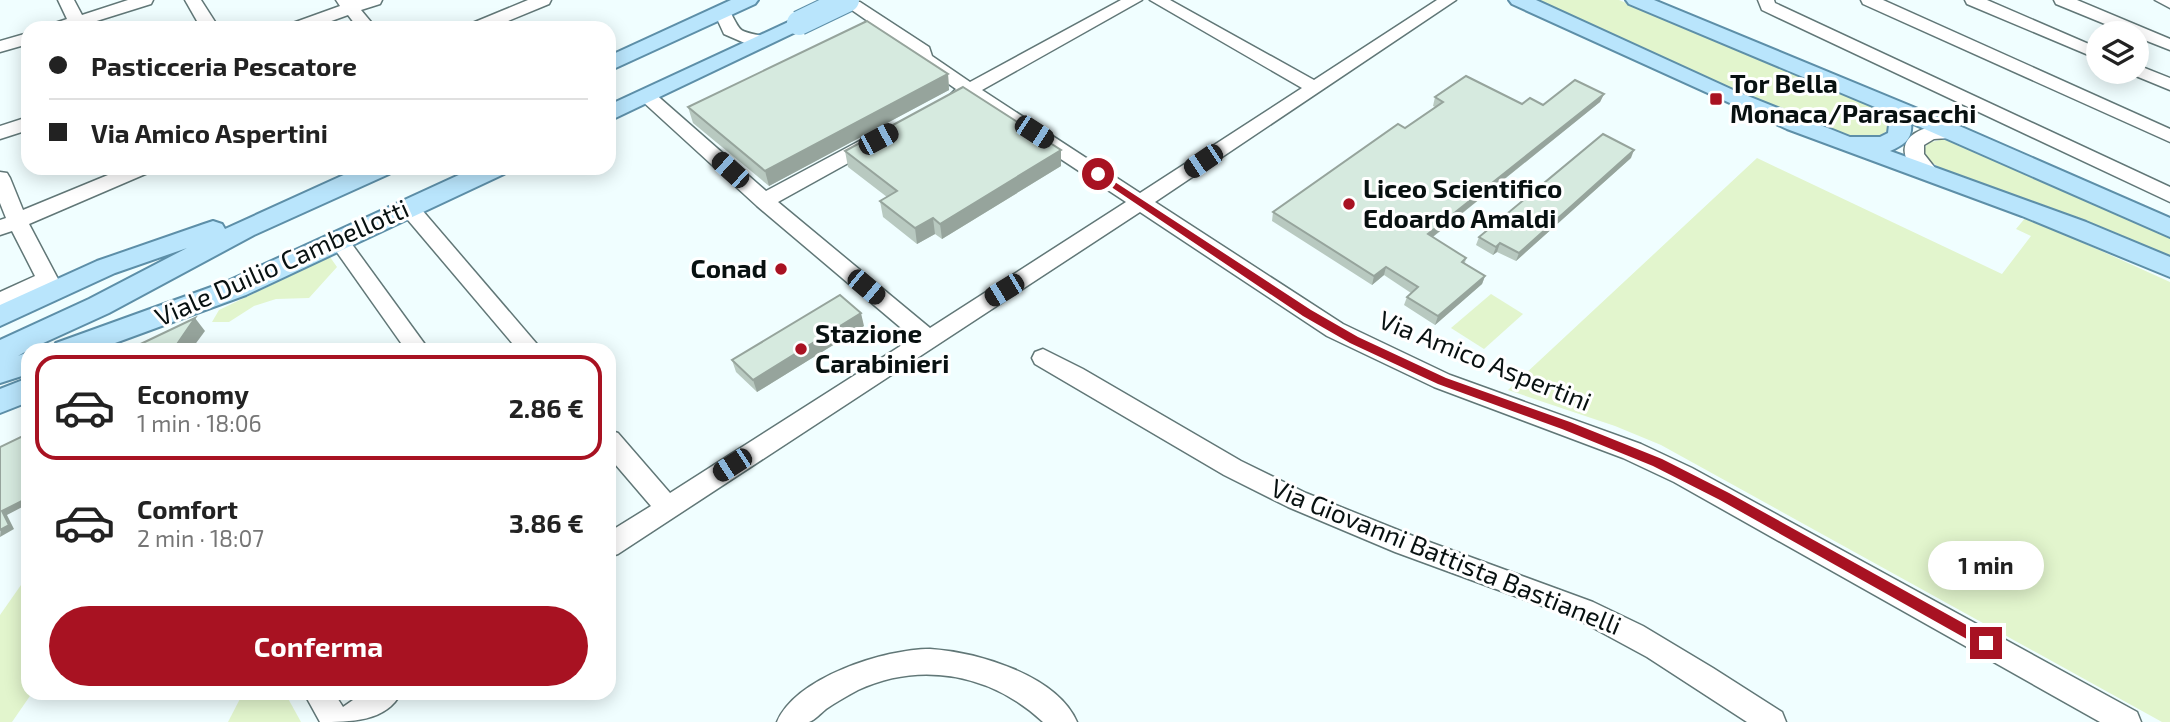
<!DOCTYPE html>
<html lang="it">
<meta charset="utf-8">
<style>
body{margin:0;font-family:"Exo 2",sans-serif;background:#f2f2f2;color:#222;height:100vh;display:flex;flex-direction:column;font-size:26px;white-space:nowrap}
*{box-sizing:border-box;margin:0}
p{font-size:23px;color:#767676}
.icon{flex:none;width:38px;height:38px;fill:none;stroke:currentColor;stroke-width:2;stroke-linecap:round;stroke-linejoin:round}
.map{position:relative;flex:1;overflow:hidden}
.panel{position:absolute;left:21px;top:343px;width:595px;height:357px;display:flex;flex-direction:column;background:#fff;border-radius:21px;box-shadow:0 4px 18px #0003}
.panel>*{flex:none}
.guide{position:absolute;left:21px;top:21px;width:595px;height:154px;border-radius:21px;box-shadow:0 4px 18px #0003;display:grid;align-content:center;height:154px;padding:0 28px;background:#fff}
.controls{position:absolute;left:2086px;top:21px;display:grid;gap:14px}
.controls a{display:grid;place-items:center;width:63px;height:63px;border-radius:50%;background:#fff;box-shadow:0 4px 18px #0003;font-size:35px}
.end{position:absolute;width:32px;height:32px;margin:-16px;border:9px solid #a81222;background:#fff;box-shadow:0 0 0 4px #fff}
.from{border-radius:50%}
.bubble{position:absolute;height:49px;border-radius:24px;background:#fff;box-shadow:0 4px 18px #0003;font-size:23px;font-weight:700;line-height:49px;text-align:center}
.car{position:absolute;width:21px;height:42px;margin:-21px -10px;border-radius:9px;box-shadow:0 0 5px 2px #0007;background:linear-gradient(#222 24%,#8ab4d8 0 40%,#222 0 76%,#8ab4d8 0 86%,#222 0)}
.guide b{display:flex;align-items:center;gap:24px;height:66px;font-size:26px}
.guide b+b{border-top:2px solid #e0e0e0}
.guide i{width:18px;height:18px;background:#222}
ul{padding:12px 0 0;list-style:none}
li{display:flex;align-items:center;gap:21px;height:105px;margin:0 14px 10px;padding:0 14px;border:4px solid transparent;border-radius:21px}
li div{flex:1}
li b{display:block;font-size:26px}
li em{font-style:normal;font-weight:700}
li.active{border-color:#a81222}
li>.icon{width:63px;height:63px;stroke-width:1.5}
.cta{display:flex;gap:14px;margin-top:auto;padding:14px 28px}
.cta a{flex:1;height:80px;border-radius:42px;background:#a81222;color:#fff;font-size:28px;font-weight:700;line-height:80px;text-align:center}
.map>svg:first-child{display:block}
.green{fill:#e2f5cd}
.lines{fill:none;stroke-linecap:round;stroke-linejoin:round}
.minor-casing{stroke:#617777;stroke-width:3}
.major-casing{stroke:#5d8fa8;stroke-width:4}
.minor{fill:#fff;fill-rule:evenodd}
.major{fill:#b9e5fc;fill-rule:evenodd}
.major-bridge-casing{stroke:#5d8fa8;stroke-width:26;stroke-linecap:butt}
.major-bridge{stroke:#b9e5fc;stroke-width:24}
.wall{fill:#b8c9c0}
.shaded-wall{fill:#96a49c}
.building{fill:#d6eadf;stroke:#96a49c;stroke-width:2}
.route{fill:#a81222}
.poi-dot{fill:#a81222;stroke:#fff;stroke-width:2.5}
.labels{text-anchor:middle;stroke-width:6;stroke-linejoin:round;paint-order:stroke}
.poi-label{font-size:26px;font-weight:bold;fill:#081111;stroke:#fff;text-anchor:start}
.street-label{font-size:26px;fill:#081111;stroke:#fff}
</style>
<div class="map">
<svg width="2170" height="722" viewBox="0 0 2170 722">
<rect width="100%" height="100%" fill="#f0feff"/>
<!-- green -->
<g class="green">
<path d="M1534 0H1619L1866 104 1884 116 1888 129C1877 143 1856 139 1841 133L1714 83Z"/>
<polygon points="1944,139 2094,201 2170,237 2170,259 2068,216 1941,169 1929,160 1924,150 1928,143"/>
<polygon points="1757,158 2002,274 2031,236 2016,229 2026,217 2170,282 2170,722 2162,722 1661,445 1615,426 1508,390"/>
<polygon points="330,257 337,267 309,298 276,299 254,306 229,322 212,322 219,310"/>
<polygon points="1491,294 1523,314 1484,349 1451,328"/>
<polygon points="28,575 28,693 32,693 12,722 0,722 0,615"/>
<polygon points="243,693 285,693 301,722 228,722"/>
</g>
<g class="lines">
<defs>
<g id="minor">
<polygon points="58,0 74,0 82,15 128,0 153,0 151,4 87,24 89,28 49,28 52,24 67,19"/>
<polygon points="185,0 201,0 219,28 201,28"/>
<polygon points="336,0 382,0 380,4 361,10 376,28 358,28 348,15 312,28 287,28 290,24 340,6"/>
<polygon points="528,0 551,0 549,4 491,28 467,28 470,24"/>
<polygon points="1121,0 1142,0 982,90 1140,193 1302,88 1150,0 1170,0 1314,80 1437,0 1456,0 1155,202 1343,324 1450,375 1641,444 1692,468 2137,712 2141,722 2100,722 1674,482 1623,458 1434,387 1327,336 1140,212 618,554 609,557 609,532 651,506 609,457 609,430 618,433 670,493 913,338 757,206 641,100 638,96 641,92 653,92 766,191 865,138 879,138 882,142 879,146 778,202 930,328 1126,202 968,98 958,102 952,100 949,96 956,89 917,62 914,53 846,6 848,2 860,2 929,47 932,56 970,82"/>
<polygon points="1758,0 1774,0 1775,3 2170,187 2170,202 1762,10"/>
<polygon points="1861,0 1883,0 2170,129 2170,142 1863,4"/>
<polygon points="1965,0 1987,0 2098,48 2098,59 1967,4"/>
<polygon points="2054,0 2077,0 2170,39 2170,50 2137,37 2137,33 2127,33 2056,4"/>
<polygon points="2155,0 2170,0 2170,8"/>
<path d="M722 7 728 8C743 35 736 30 767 37L770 41 767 45 747 44 724 34 714 12Z"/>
<polygon points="28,33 28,44 0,52 0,41"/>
<polygon points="2137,65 2170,78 2170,90 2131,74 2129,72 2137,72"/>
<polygon points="28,117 28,130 0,139 0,126"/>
<path d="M1930 127H1956L1965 133 1963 137 1934 139 1924 145V154L1939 173 1936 178C1916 183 1880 140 1930 127Z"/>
<polygon points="125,168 153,168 150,172 29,224 58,279 55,284 0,309 0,292 35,276 12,231 0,235 0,220 6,218 0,203 0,172 7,173 10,178 23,210"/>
<polygon points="409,201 416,203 542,350 518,350 402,213 399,208 402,203"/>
<polygon points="339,234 346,236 429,350 406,350 329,241 332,236"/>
<polygon points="1043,349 1083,369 1241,461 1306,493 1413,536 1593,602 1643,626 1713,668 1782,712 1786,722 1747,722 1647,657 1575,618 1395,552 1288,507 1224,475 1035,364 1032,358 1035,352"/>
<path d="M930 649C977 652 1057 675 1077 722H1043C993 675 922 660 858 690 847 696 836 702 826 709 821 713 815 720 809 722 800 722 786 722 777 722 796 677 885 649 930 649Z"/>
<path d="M304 693H334L343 707 363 693H401C386 722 350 722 320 722Z"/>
</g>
<g id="major">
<polygon points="731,0 758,0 755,4 609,71 609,56"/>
<path d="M1509 0H1536L1733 90 1850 137H1880L1888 133 1889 125 1882 110 1629 4 1626 0H1654L1964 128 2170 218V237L1911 123C1913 139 1904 145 1890 151L2086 222 2170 257V277L2022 216 1787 129 1512 4Z"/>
<polygon points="799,17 806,19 810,23 806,27 609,121 609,105"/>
<polygon points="359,168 392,168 389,174 254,235 109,313 28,350 18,356 28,352 28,374 0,383 0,340 89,299 187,248 115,273 0,326 0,305 97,261 204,224 213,221 222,224 225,229"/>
<polygon points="474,168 507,168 504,174 246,295 96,350 52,350 56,343 228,281"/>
<polygon points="28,378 28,402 0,413 0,389"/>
</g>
</defs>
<!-- minor casing -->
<use href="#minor" class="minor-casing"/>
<!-- major casing -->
<use href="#major" class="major-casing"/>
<!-- minor -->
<use href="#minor" class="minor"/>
<!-- major -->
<use href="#major" class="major"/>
<defs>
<polyline id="major-bridge" points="799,23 847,0"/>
</defs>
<!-- major-bridge casing -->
<use href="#major-bridge" class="major-bridge-casing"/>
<!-- major-bridge -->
<use href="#major-bridge" class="major-bridge"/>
</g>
<!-- wall -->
<g class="wall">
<polygon points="948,74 949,90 769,186 693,123 688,107"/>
<polygon points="1604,94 1600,102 1433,237 1466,258 1465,263 1485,276 1482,284 1435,325 1404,305 1407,297 1411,293 1384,275 1372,285 1272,221 1273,212 1405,128 1435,107 1433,106 1435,97 1543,105"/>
<polygon points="845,151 1061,166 942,239 935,234 917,244 883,217 880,201 887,197 848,167"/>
<polygon points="1631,158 1516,261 1497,252 1493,255 1476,245 1479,237"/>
<polygon points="864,326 757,392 736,372 732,360"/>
</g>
<!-- shaded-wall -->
<g class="shaded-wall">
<polygon points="948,74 949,90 769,186 765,171"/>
<polygon points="1604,94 1600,102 1425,243 1428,234"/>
<polygon points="1061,150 1061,166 942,239 940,224"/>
<polygon points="1634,150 1631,158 1516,261 1519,253"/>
<polygon points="933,218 935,234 917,244 915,228"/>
<polygon points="1500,243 1497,252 1493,255 1496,247"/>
<polygon points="1386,267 1384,275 1372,285 1374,276"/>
<polygon points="1485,276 1482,284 1435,325 1438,316"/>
<polygon points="861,313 864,326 757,392 753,380"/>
<polygon points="195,318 205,331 191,350 173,350"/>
<polygon points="28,498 28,504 7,515 14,529 0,537 2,511"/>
</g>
<!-- building -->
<g class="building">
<polygon points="867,21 948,74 765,171 688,107"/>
<polygon points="1466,76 1522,104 1530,98 1543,105 1575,80 1604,94 1428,234 1466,258 1462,262 1485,276 1438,316 1407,297 1418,287 1386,267 1374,276 1273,212 1398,124 1405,128 1443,102 1435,97"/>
<polygon points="963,87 1061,150 940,224 933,218 915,228 880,201 897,191 845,151"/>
<polygon points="1603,134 1634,150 1519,253 1500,243 1496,247 1479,237"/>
<polygon points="840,295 861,313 753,380 732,360"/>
<polygon points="195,318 173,350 128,350"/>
<polygon points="27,434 28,436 28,498 2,511 9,525 0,530 0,447"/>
</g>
<!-- route -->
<polygon class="route" points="1098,171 1311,310 1358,337 1446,378 1570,422 1662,459 1729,493 1990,638 1990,647 1981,647 1720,500 1653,466 1562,429 1438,384 1350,343 1303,316 1095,176 1094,174"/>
<!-- markers -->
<g class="poi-dot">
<rect x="1709" y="92" width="14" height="14" rx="3.5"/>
<circle cx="1349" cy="204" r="7"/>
<circle cx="781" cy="269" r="7"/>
<circle cx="801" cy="349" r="7"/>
</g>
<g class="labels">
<!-- poi labels -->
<g class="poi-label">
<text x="1730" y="93">Tor Bella<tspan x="1730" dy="30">Monaca/Parasacchi</tspan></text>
<text x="1363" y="198">Liceo Scientifico<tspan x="1363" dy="30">Edoardo Amaldi</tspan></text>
<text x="767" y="278" text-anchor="end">Conad</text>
<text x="815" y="343">Stazione<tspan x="815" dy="30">Carabinieri</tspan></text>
</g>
<!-- street labels -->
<g class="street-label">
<text transform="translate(282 263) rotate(-24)" y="9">Viale Duilio Cambellotti</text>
<text transform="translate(1485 361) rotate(22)" y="9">Via Amico Aspertini</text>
<text transform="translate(1446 557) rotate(22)" y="9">Via Giovanni Battista Bastianelli</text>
</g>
</g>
</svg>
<div class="controls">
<a><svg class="icon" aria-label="layers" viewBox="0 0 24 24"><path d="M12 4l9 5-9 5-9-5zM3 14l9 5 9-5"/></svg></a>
</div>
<i class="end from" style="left:1098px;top:174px"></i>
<i class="end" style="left:1986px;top:643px"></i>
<div class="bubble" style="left:1928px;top:541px;width:116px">1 min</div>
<i class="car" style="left:1034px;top:132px;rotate:123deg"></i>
<i class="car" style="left:878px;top:139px;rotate:62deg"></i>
<i class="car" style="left:1203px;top:161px;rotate:236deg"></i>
<i class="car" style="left:730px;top:170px;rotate:312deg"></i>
<i class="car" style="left:866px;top:287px;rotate:130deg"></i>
<i class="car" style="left:1004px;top:290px;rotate:239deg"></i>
<i class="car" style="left:732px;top:465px;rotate:237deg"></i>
<div class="guide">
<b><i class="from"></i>Pasticceria Pescatore</b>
<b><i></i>Via Amico Aspertini</b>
</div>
<section class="panel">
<ul>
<li class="active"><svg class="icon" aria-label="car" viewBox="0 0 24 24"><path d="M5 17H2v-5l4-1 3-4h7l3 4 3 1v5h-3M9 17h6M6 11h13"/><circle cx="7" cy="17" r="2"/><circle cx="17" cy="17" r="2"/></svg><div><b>Economy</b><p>1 min · 18:06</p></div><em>2.86 €</em></li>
<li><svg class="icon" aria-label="car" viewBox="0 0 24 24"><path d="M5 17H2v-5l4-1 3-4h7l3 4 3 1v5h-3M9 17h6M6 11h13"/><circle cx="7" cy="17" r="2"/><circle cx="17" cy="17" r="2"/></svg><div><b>Comfort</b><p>2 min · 18:07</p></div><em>3.86 €</em></li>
</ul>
<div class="cta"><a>Conferma</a></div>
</section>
</div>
